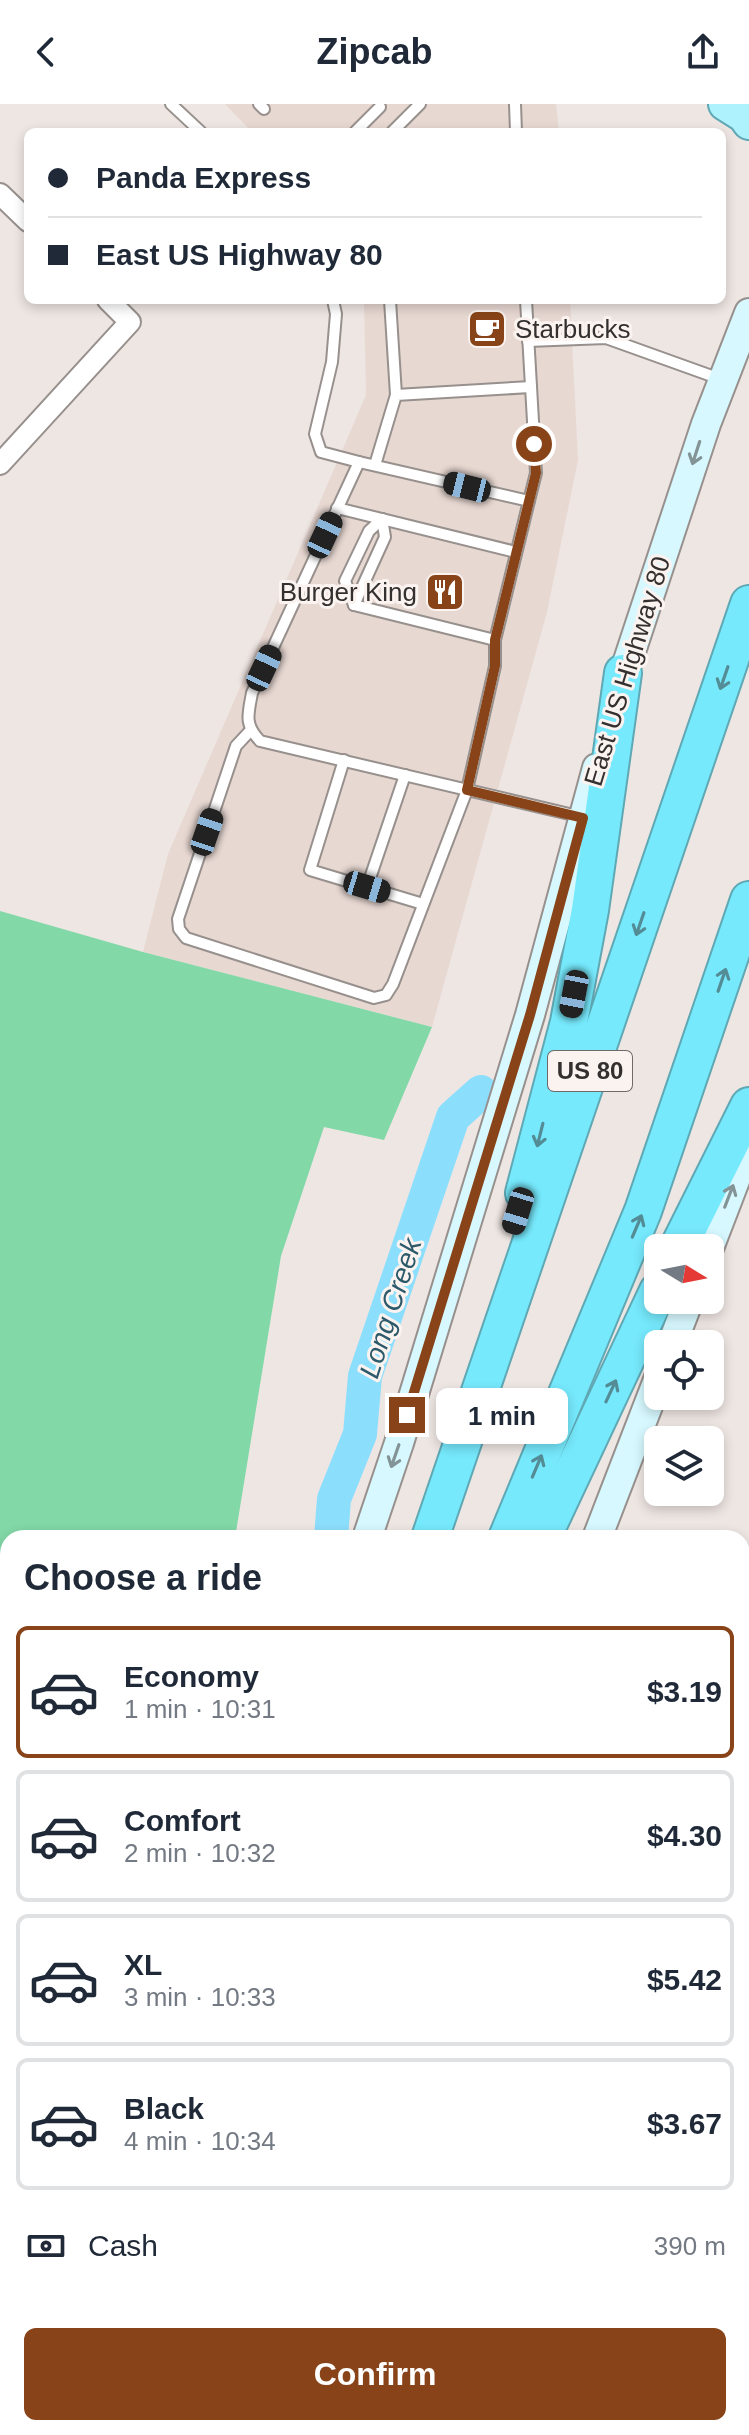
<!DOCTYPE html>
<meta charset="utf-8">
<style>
body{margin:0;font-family:Arial,sans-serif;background:#f2f2f3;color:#1f2937;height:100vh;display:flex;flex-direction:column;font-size:30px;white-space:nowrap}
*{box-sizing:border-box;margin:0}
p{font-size:26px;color:#747a83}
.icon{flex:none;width:44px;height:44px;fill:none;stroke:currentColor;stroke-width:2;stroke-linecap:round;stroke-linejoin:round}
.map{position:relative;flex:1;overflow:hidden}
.panel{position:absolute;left:0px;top:1426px;width:750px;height:906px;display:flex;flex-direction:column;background:#fff;border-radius:24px 24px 0 0;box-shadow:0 4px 12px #0003}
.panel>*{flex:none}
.guide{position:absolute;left:24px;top:24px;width:702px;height:176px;border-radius:12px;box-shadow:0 4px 12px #0003;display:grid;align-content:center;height:176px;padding:0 24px;background:#fff}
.needle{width:52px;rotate:100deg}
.controls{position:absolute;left:644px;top:1130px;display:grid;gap:16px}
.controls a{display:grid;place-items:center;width:80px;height:80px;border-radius:12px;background:#fff;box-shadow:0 4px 12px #0003;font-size:40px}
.end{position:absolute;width:36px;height:36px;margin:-18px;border:10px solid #884418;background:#fff;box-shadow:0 0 0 4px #fff}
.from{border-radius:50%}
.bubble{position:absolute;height:56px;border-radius:12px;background:#fff;box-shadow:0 4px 12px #0003;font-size:26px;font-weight:700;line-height:56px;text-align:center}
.car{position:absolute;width:24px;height:48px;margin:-24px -12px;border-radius:10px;box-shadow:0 0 6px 2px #0007;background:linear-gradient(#222 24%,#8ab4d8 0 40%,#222 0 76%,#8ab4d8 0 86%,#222 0)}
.guide b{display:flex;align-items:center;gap:28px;height:76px;font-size:30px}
.guide b+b{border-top:2px solid #e0e1e3}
.guide i{width:20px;height:20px;background:#1f2937}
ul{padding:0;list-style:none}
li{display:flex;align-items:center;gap:24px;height:132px;margin:0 16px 12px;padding:0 8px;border:4px solid #e0e1e3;border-radius:12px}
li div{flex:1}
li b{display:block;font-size:30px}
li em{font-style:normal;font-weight:700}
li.selected{border-color:#884418}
li>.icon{width:72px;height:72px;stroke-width:1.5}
h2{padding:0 24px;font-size:36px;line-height:96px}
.pay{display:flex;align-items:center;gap:20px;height:88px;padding:0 24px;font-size:30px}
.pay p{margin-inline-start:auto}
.cta{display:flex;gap:16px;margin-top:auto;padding:16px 24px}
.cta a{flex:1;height:92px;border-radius:12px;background:#884418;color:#fff;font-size:32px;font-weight:700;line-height:92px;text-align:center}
header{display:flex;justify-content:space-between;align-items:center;height:104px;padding:0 24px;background:#fff;font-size:36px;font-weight:700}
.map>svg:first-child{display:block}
.built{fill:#e8d8d2}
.green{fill:#82d8a7}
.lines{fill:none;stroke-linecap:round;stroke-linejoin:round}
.river{stroke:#8cdefd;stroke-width:34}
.service-casing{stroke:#97908d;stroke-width:14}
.minor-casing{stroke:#97908d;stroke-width:24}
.secondary-casing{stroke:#97908d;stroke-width:32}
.primary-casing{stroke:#5fa8b4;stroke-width:36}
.motorway-casing{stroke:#5fa8b4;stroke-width:40}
.service{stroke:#fff;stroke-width:10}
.minor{stroke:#fff;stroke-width:20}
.secondary{stroke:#d6f8fe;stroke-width:28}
.primary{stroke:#adf2fd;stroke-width:32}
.motorway{stroke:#76e9fc;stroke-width:36}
.oneway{stroke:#849496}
.oneway2{stroke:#548c96}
.route{stroke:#884418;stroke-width:10}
.labels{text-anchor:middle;stroke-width:6;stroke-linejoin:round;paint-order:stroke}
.shield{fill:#fbf3f0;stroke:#6f6a69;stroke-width:2}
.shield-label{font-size:24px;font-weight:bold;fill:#33302f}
.poi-label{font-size:26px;fill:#33302f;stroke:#fbf3f0;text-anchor:start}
.street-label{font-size:26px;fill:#33302f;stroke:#fbf3f0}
.water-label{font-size:28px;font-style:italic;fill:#2c5a6b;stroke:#fbf3f0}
</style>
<header><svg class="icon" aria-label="back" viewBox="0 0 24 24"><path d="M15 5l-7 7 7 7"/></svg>Zipcab<svg class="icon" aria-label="share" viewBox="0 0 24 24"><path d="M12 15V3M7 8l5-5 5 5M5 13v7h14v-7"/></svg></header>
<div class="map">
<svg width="749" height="2331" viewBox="0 0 749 2331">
<rect width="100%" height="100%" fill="#eee6e3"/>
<!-- built -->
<g class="built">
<polygon points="225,0 556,0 559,28 252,28"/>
<polygon points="364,196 570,196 578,356 547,508 432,923 143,848 168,750 366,291"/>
</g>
<!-- green -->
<polygon class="green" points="0,807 143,848 432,923 384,1036 324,1023 281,1152 235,1434 8,1434 8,1657 0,1653"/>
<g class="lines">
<!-- river -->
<g class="river">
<polyline points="331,1434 334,1395 360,1330 365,1272 453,1013 481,988"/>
<polyline points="0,1488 8,1493"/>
</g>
<defs>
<g id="service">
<polyline points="171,0 201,28"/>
<polyline points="259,0 264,5"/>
<polyline points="515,0 516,28"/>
<polyline points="355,28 380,3"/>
<polyline points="392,28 420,0"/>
<path d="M333 196 336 210 332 258 315 330 321 348 359 358 252 589C248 611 244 620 260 637L582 713"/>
<polyline points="390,196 396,291"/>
<polyline points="528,237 606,234 723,276"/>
<polyline points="359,358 529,397 536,369 526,196"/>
<polyline points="375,361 396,291 531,283"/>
<polyline points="337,404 516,448"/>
<polyline points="354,501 495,536 529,397"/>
<polyline points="354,501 345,477 369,427 382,415"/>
<polyline points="354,501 385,433 382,415"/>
<polyline points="250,627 236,642 178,815 179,825 186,834 374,894 386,891 393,880 467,686 495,562 495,536"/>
<polyline points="344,656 310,766 423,800"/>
<polyline points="367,783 405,671"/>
<polyline points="742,1527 749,1522"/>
<polyline points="0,1713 8,1718"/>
<polyline points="0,1789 8,1764"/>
<polyline points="0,1874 8,1878"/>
</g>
<g id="minor">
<polyline points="0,90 28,117"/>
<polyline points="0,360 130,218 108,196"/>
<polyline points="0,1936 8,1938"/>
<polyline points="742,2063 749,2064"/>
</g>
<g id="secondary">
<polyline points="617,590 706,320 749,209"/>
<polyline points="709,1144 749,1040"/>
<polyline points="672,1240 689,1196"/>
<polyline points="367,1434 399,1339 530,911 597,664"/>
<polyline points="597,1434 658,1276"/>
<polyline points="25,2331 28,2324"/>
<polyline points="250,2331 252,2324"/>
</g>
<polyline id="primary" points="725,0 744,12 749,19"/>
<g id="motorway">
<polyline points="524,1089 569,918 590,806 623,569"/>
<polyline points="678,1144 749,1002"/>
<polyline points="430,1434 749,500"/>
<polyline points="507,1434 643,1107 749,796"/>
<polyline points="542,1434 658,1187"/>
<polyline points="92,2331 95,2324"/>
<polyline points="170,2331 173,2324"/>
</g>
</defs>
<!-- service casing -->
<use href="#service" class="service-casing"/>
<!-- minor casing -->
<use href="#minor" class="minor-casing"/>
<!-- secondary casing -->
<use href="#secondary" class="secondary-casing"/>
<!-- primary casing -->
<use href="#primary" class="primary-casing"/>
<!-- motorway casing -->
<use href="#motorway" class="motorway-casing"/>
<!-- service -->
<use href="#service" class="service"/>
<!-- minor -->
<use href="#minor" class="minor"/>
<!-- secondary -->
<use href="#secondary" class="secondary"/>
<!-- primary -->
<use href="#primary" class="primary"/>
<!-- motorway -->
<use href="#motorway" class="motorway"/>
</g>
<!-- one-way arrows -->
<defs><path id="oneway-shaft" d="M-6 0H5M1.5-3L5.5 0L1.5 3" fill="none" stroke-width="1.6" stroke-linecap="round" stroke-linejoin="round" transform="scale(2)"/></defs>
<g class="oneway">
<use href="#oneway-shaft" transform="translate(696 349) rotate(108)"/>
<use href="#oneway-shaft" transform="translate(729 1092) rotate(-69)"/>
<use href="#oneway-shaft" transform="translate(395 1352) rotate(109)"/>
</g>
<g class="oneway2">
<use href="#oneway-shaft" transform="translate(724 574) rotate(109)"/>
<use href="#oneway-shaft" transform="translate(640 820) rotate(109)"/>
<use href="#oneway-shaft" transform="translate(722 876) rotate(-71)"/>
<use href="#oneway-shaft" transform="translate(540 1031) rotate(104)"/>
<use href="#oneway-shaft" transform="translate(637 1122) rotate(-67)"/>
<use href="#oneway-shaft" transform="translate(611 1287) rotate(-65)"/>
<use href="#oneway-shaft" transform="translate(537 1362) rotate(-67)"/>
</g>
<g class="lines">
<!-- route -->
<polyline class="route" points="407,1311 530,911 583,714 467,686 495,562 495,536 536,369 534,340"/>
</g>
<!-- icons -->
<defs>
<symbol id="cafe-square" viewBox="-11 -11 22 22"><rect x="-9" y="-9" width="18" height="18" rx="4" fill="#884418" stroke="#fbf3f0"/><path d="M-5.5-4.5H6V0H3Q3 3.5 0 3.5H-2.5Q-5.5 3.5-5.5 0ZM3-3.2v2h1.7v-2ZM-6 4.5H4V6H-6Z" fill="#fff"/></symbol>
<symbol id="restaurant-square" viewBox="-11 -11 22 22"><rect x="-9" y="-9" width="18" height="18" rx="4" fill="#884418" stroke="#fbf3f0"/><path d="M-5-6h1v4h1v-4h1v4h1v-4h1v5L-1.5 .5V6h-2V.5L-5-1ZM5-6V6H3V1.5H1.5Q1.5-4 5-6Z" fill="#fff"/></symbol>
</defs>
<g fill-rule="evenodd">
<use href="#cafe-square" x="465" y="203" width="44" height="44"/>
<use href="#restaurant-square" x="423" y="466" width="44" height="44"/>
</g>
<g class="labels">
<!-- shield labels -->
<rect class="shield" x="548" y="947" width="84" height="40" rx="6"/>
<g class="shield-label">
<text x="590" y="975">US 80</text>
</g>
<!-- poi labels -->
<g class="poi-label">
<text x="515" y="234">Starbucks</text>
<text x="417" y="497" text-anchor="end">Burger King</text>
</g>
<!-- street labels -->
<g class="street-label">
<text transform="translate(627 567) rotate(-73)" y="9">East US Highway 80</text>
</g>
<!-- water labels -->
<g class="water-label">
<text transform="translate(390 1204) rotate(-72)" y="10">Long Creek</text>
</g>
</g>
</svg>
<div class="controls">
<a><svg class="needle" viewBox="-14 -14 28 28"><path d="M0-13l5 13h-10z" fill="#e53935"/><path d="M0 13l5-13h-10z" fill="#747a83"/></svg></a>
<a><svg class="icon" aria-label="locate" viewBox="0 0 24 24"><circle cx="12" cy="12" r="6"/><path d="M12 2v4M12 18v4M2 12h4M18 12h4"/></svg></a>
<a><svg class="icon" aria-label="layers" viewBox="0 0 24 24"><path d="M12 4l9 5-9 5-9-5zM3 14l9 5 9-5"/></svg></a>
</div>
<i class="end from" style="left:534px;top:340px"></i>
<i class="end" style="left:407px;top:1311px"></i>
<div class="bubble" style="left:436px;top:1284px;width:132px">1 min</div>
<i class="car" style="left:467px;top:383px;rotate:284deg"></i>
<i class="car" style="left:325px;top:431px;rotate:25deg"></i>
<i class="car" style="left:264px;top:564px;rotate:25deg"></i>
<i class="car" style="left:207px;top:728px;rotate:19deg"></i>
<i class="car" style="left:367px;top:783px;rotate:107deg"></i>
<i class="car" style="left:574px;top:890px;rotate:191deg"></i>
<i class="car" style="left:518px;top:1107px;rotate:197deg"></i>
<div class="guide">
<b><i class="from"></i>Panda Express</b>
<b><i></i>East US Highway 80</b>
</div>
<section class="panel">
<h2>Choose a ride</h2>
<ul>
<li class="selected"><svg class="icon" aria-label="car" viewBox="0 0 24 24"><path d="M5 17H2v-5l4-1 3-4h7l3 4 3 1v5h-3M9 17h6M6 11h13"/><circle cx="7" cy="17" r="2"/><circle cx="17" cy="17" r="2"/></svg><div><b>Economy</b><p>1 min · 10:31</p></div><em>$3.19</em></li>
<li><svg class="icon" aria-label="car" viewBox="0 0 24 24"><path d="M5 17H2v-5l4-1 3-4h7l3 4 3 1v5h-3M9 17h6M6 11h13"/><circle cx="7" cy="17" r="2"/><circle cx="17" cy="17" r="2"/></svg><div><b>Comfort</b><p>2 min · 10:32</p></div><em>$4.30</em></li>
<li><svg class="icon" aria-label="car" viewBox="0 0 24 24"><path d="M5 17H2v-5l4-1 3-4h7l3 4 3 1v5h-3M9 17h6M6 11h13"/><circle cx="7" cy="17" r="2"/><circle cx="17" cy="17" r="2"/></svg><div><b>XL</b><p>3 min · 10:33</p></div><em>$5.42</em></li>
<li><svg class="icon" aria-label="car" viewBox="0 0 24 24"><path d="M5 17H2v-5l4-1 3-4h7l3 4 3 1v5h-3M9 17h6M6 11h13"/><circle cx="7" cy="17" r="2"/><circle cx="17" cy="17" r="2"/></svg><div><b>Black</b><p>4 min · 10:34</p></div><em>$3.67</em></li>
</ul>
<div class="pay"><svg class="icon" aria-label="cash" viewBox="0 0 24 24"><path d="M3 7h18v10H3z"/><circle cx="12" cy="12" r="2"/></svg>Cash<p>390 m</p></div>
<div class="cta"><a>Confirm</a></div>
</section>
</div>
